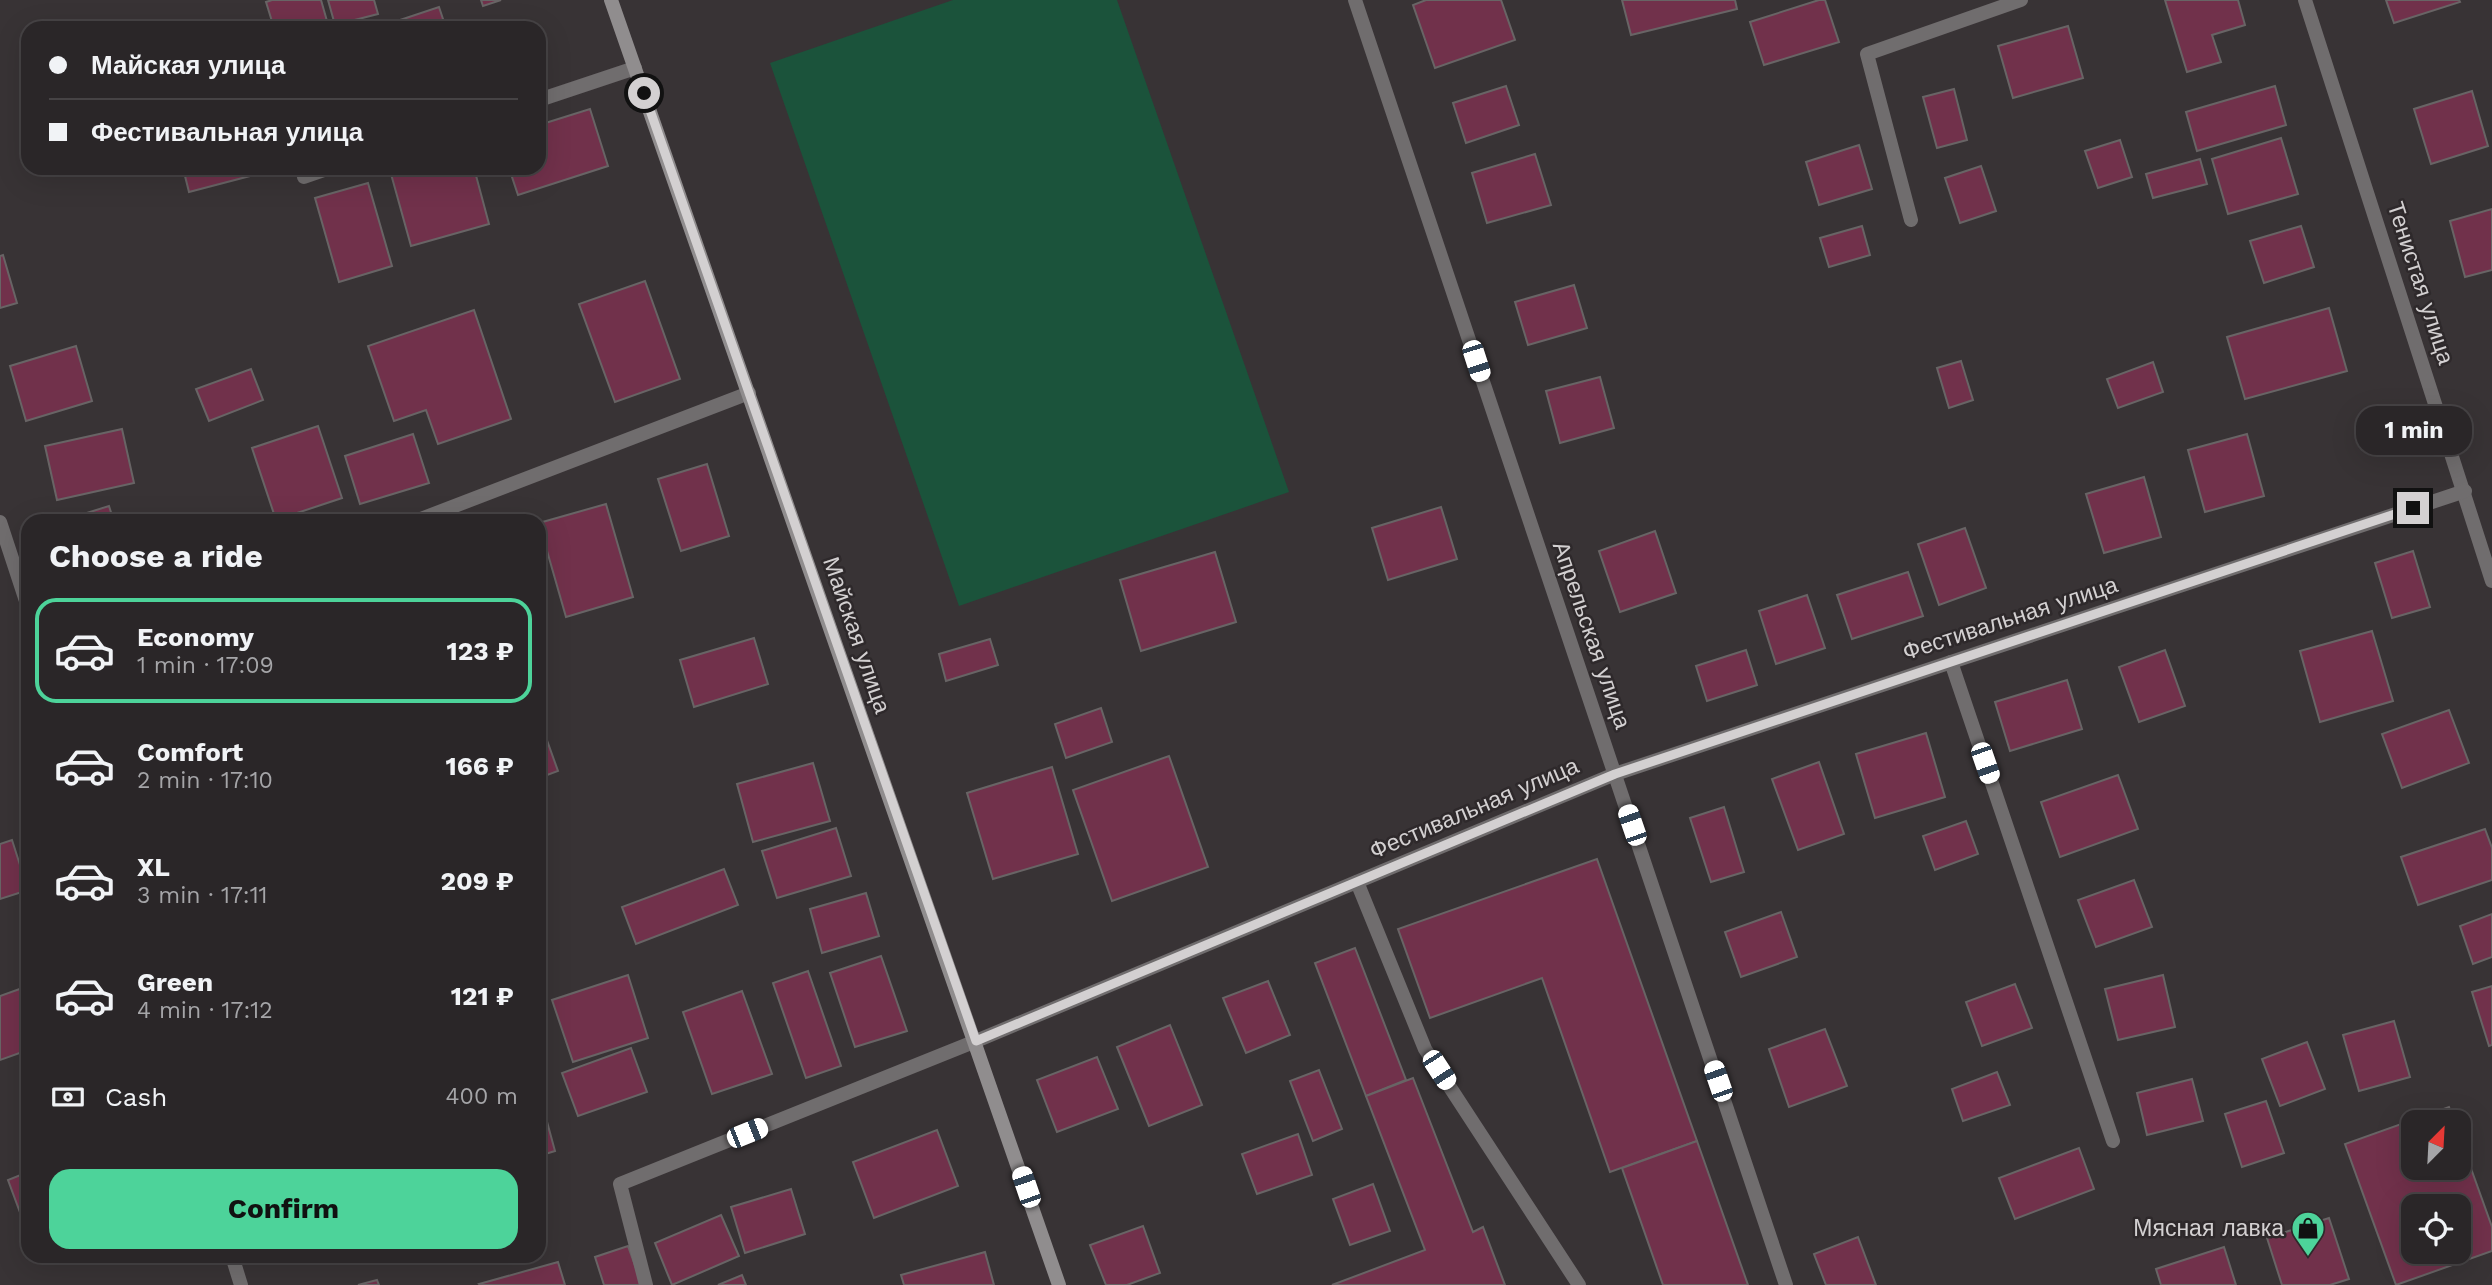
<!DOCTYPE html>
<meta charset="utf-8">
<style>
body{margin:0;font-family:"Work Sans",sans-serif;background:#322e30;color:#f1f3f6;height:100vh;display:flex;flex-direction:column;font-size:26px;white-space:nowrap}
*{box-sizing:border-box;margin:0}
p{font-size:23px;color:#a5a5a8}
.icon{flex:none;width:38px;height:38px;fill:none;stroke:currentColor;stroke-width:2;stroke-linecap:round;stroke-linejoin:round}
.map{position:relative;flex:1;overflow:hidden}
.sheet{position:absolute;left:21px;top:514px;width:525px;height:749px;display:flex;flex-direction:column;background:#2a2628;border-radius:21px;box-shadow:0 7px 28px #0002,0 0 0 2px #464345}
.sheet>*{flex:none}
.hud{position:absolute;left:21px;top:21px;width:525px;height:154px;border-radius:21px;box-shadow:0 7px 28px #0002,0 0 0 2px #464345;display:grid;align-content:center;height:154px;padding:0 28px;background:#2a2628}
.needle{width:46px;rotate:24deg}
.controls{position:absolute;left:2401px;top:1110px;display:grid;gap:14px}
.controls a{display:grid;place-items:center;width:70px;height:70px;border-radius:14px;background:#2a2628;box-shadow:0 7px 28px #0002,0 0 0 2px #464345;font-size:35px}
.end{position:absolute;width:32px;height:32px;margin:-16px;border:9px solid #d3d0d1;background:#111;box-shadow:0 0 0 4px #111}
.from{border-radius:50%}
.bubble{position:absolute;height:49px;border-radius:21px;background:#2a2628;box-shadow:0 7px 28px #0002,0 0 0 2px #464345;font-size:23px;font-weight:700;line-height:49px;text-align:center}
.car{position:absolute;width:21px;height:42px;margin:-21px -10px;border-radius:9px;box-shadow:0 0 5px 2px #0007;background:linear-gradient(#fff 24%,#345 0 40%,#fff 0 76%,#345 0 86%,#fff 0)}
.hud b{display:flex;align-items:center;gap:24px;height:66px;font-size:26px}
.hud b+b{border-top:2px solid #464345}
.hud i{width:18px;height:18px;background:#f1f3f6}
ul{padding:0;list-style:none}
li{display:flex;align-items:center;gap:21px;height:105px;margin:0 14px 10px;padding:0 14px;border:4px solid transparent;border-radius:21px}
li div{flex:1}
li b{display:block;font-size:26px}
li em{font-style:normal;font-weight:700}
li.selected{border-color:#4dd39a}
li>.icon{width:63px;height:63px;stroke-width:1.5}
h2{padding:0 28px;font-size:32px;line-height:84px}
.pay{display:flex;align-items:center;gap:18px;height:77px;padding:0 28px;font-size:26px}
.pay p{margin-inline-start:auto}
.primary-button{display:flex;gap:14px;margin-top:auto;padding:14px 28px}
.primary-button a{flex:1;height:80px;border-radius:21px;background:#4dd39a;color:#111;font-size:28px;font-weight:700;line-height:80px;text-align:center}
.map>svg:first-child{display:block}
.green{fill:#1b533b}
.building{fill:#71314b;stroke:#686465;stroke-width:2;fill-rule:evenodd}
.lines{fill:none;stroke-linecap:round;stroke-linejoin:round}
.lane{stroke:#706d6e;stroke-width:14}
.street{stroke:#706d6e;stroke-width:14}
.secondary{stroke:#908d8e;stroke-width:14}
.route{stroke:#d3d0d1;stroke-width:9}
.labels{text-anchor:middle;stroke-width:5;stroke-linejoin:round;paint-order:stroke}
.street-label{font-size:23px;fill:#d3d0d1;stroke:#2e292b}
.poi-label{font-size:23px;fill:#d3d0d1;stroke:#2e292b;text-anchor:end}
</style>
<div class="map">
<svg width="2492" height="1285" viewBox="0 0 2492 1285">
<rect width="100%" height="100%" fill="#383335"/>
<!-- green -->
<polygon class="green" points="953,0 1117,0 1289,492 959,606 770,63"/>
<!-- building -->
<g class="building">
<polygon points="272,0 321,0 329,28 274,28 266,2"/>
<polygon points="328,0 374,0 378,14 335,25"/>
<polygon points="481,0 501,0 483,6"/>
<polygon points="1426,0 1501,0 1515,40 1435,68 1413,5"/>
<polygon points="1622,0 1735,0 1737,9 1631,35"/>
<polygon points="1819,0 1825,0 1839,42 1764,65 1750,22"/>
<polygon points="2165,0 2238,0 2245,25 2212,35 2221,62 2187,72"/>
<polygon points="2386,0 2459,0 2460,2 2394,23"/>
<polygon points="439,7 446,28 376,28"/>
<polygon points="2068,26 2083,78 2013,98 1998,46"/>
<polygon points="1506,86 1519,125 1466,143 1453,103"/>
<polygon points="2275,86 2286,125 2197,151 2186,112"/>
<polygon points="1954,89 1967,140 1937,148 1923,97"/>
<polygon points="2472,91 2488,146 2431,164 2414,109"/>
<polygon points="590,109 608,166 518,195 509,168 539,168 539,125"/>
<polygon points="2281,138 2298,194 2228,214 2212,159"/>
<polygon points="2120,140 2132,177 2098,188 2085,151"/>
<polygon points="1859,145 1872,189 1819,205 1806,162"/>
<polygon points="1535,154 1551,205 1487,223 1472,173"/>
<polygon points="2200,159 2207,184 2153,198 2146,174"/>
<polygon points="1981,166 1996,211 1960,223 1945,178"/>
<polygon points="183,168 252,168 254,175 189,192"/>
<polygon points="412,168 474,168 489,224 411,246 391,174"/>
<polygon points="368,183 392,266 339,282 315,198"/>
<polygon points="2492,209 2492,270 2465,277 2450,221"/>
<polygon points="1862,226 1870,255 1829,267 1820,238"/>
<polygon points="2301,226 2314,267 2264,283 2250,241"/>
<polygon points="3,255 17,303 0,308 0,256"/>
<polygon points="645,281 680,379 615,402 579,304"/>
<polygon points="1574,285 1587,328 1528,345 1515,302"/>
<polygon points="2329,308 2347,371 2245,399 2227,337"/>
<polygon points="474,310 511,419 438,444 426,410 394,421 368,346"/>
<polygon points="76,346 92,401 26,421 10,366"/>
<polygon points="1961,361 1973,400 1949,408 1937,368"/>
<polygon points="2153,362 2163,392 2118,408 2107,379"/>
<polygon points="251,369 263,400 209,421 196,389"/>
<polygon points="1600,377 1614,428 1560,443 1546,391"/>
<polygon points="318,426 342,498 276,520 252,448"/>
<polygon points="122,429 134,483 57,500 45,446"/>
<polygon points="413,434 429,483 360,504 345,456"/>
<polygon points="2247,434 2264,496 2205,512 2188,450"/>
<polygon points="707,464 729,536 681,551 658,479"/>
<polygon points="2144,477 2161,537 2104,553 2086,494"/>
<polygon points="606,504 633,597 566,617 539,523"/>
<polygon points="109,506 114,522 58,522"/>
<polygon points="1441,507 1457,559 1388,580 1372,528"/>
<polygon points="1965,528 1986,588 1939,605 1918,544"/>
<polygon points="1655,531 1676,593 1620,612 1599,551"/>
<polygon points="2413,551 2430,607 2392,618 2375,563"/>
<polygon points="1215,552 1236,622 1141,651 1120,580"/>
<polygon points="1908,572 1923,616 1852,639 1837,595"/>
<polygon points="1807,595 1825,648 1776,664 1759,611"/>
<polygon points="2372,631 2393,701 2320,722 2300,651"/>
<polygon points="754,638 768,684 694,707 680,660"/>
<polygon points="990,639 998,665 946,681 939,654"/>
<polygon points="1746,650 1757,685 1707,701 1696,666"/>
<polygon points="2165,650 2185,706 2139,722 2119,667"/>
<polygon points="2067,680 2082,729 2010,751 1995,702"/>
<polygon points="1101,708 1112,742 1066,758 1055,724"/>
<polygon points="2449,710 2469,763 2402,788 2382,734"/>
<polygon points="539,718 558,771 539,778"/>
<polygon points="1926,733 1945,797 1875,818 1856,754"/>
<polygon points="1169,756 1208,867 1112,901 1073,790"/>
<polygon points="1819,762 1844,834 1798,850 1772,779"/>
<polygon points="813,763 830,821 753,842 737,784"/>
<polygon points="1052,767 1078,854 993,879 967,793"/>
<polygon points="2118,775 2138,829 2060,857 2041,802"/>
<polygon points="1724,807 1744,872 1711,882 1690,818"/>
<polygon points="1966,821 1978,854 1935,870 1923,836"/>
<polygon points="836,828 851,876 777,898 762,851"/>
<polygon points="2485,829 2492,848 2492,880 2418,905 2401,857"/>
<polygon points="12,840 28,890 0,899 0,844"/>
<polygon points="1597,859 1697,1141 1610,1172 1542,978 1430,1018 1398,929"/>
<polygon points="724,869 738,905 636,944 622,907"/>
<polygon points="2134,880 2152,927 2096,947 2078,900"/>
<polygon points="866,893 879,936 822,953 810,909"/>
<polygon points="1781,912 1797,957 1741,977 1725,932"/>
<polygon points="2492,914 2492,957 2473,964 2460,926"/>
<polygon points="1355,948 1406,1080 1366,1096 1315,963"/>
<polygon points="881,956 907,1031 855,1047 830,973"/>
<polygon points="808,971 841,1066 806,1078 773,983"/>
<polygon points="628,975 648,1038 573,1062 552,1000"/>
<polygon points="2163,975 2175,1027 2118,1040 2105,989"/>
<polygon points="1268,981 1290,1035 1246,1053 1223,998"/>
<polygon points="2015,984 2032,1028 1982,1046 1966,1002"/>
<polygon points="28,986 28,1050 0,1060 0,996"/>
<polygon points="2492,986 2492,1045 2489,1046 2472,992"/>
<polygon points="742,991 772,1074 712,1094 683,1012"/>
<polygon points="2394,1021 2410,1077 2359,1091 2343,1035"/>
<polygon points="1170,1025 1202,1105 1149,1126 1117,1047"/>
<polygon points="1825,1029 1847,1086 1789,1107 1769,1049"/>
<polygon points="2307,1042 2325,1089 2280,1106 2262,1059"/>
<polygon points="631,1048 647,1092 578,1116 562,1073"/>
<polygon points="1097,1057 1118,1109 1057,1132 1037,1080"/>
<polygon points="1319,1070 1342,1129 1313,1141 1290,1081"/>
<polygon points="1997,1072 2010,1105 1963,1121 1952,1089"/>
<polygon points="1413,1078 1473,1232 1483,1227 1505,1285 1332,1285 1425,1250 1366,1096"/>
<polygon points="2192,1079 2203,1121 2147,1135 2137,1093"/>
<polygon points="2266,1101 2284,1153 2242,1167 2225,1114"/>
<polygon points="543,1107 555,1151 539,1156 539,1108"/>
<path d="M2449 1107 2454 1122H2413V1167H2459V1135L2492 1227V1251L2396 1285 2345 1144ZM2413 1206H2459V1251H2413Z"/>
<polygon points="937,1130 958,1186 874,1218 853,1162"/>
<polygon points="1298,1134 1312,1175 1257,1194 1242,1154"/>
<polygon points="1697,1141 1748,1285 1663,1285 1622,1168"/>
<polygon points="2079,1148 2094,1189 2015,1219 1999,1178"/>
<polygon points="28,1172 28,1234 8,1180"/>
<polygon points="1373,1184 1390,1231 1350,1245 1333,1199"/>
<polygon points="791,1189 805,1234 745,1253 731,1207"/>
<polygon points="721,1215 739,1256 672,1285 655,1243"/>
<polygon points="2329,1218 2349,1279 2330,1285 2282,1285 2267,1238"/>
<polygon points="1143,1226 1160,1273 1127,1285 1106,1285 1090,1245"/>
<polygon points="1858,1237 1876,1285 1826,1285 1814,1254"/>
<polygon points="628,1246 642,1285 604,1285 595,1257"/>
<polygon points="2224,1247 2236,1285 2161,1285 2156,1269"/>
<polygon points="985,1252 994,1285 904,1285 901,1275"/>
<polygon points="558,1262 565,1285 480,1285 479,1284"/>
<polygon points="742,1275 746,1285 718,1285"/>
<polygon points="377,1280 379,1285 358,1285"/>
</g>
<g class="lines">
<!-- lane -->
<g class="lane">
<polyline points="539,100 635,68"/>
<polyline points="304,177 330,168"/>
<polyline points="1951,662 2113,1141"/>
<polyline points="1357,882 1425,1049 1579,1285"/>
</g>
<!-- street -->
<g class="street">
<polyline points="1355,0 1786,1285"/>
<polyline points="2305,0 2492,581"/>
<polyline points="1911,220 1867,54 2021,0"/>
<polyline points="0,522 28,607"/>
<polyline points="413,522 749,393"/>
<polyline points="232,1256 241,1285"/>
<polyline points="646,1285 620,1184 976,1041 1615,774 2465,491"/>
</g>
<!-- secondary -->
<polyline class="secondary" points="611,0 1059,1285"/>
</g>
<g class="lines">
<!-- route -->
<polyline class="route" points="644,93 976,1041 1615,774 2413,508"/>
</g>
<!-- icons -->
<defs>
<symbol id="shop-pin" viewBox="-11 -11 22 30"><path d="M0 17L-7.5 6A9.5 9.5 0 1 1 7.5 6Z" fill="#4dd39a" stroke="#2e292b"/><path d="M-5-2.5h2.3a2.7 3.5 0 0 1 5.4 0H5L5.5 6h-11ZM-1.5-2.5h3a1.5 2.3 0 0 0-3 0Z" fill="#111"/></symbol>
</defs>
<g fill-rule="evenodd">
<use href="#shop-pin" x="2289" y="1209" width="38" height="52"/>
</g>
<g class="labels">
<!-- street labels -->
<g class="street-label">
<text transform="translate(2421 283) rotate(72)" y="8">Тенистая улица</text>
<text transform="translate(2010 618) rotate(-18)" y="8">Фестивальная улица</text>
<text transform="translate(857 635) rotate(71)" y="8">Майская улица</text>
<text transform="translate(1592 635) rotate(71)" y="8">Апрельская улица</text>
<text transform="translate(1474 808) rotate(-23)" y="8">Фестивальная улица</text>
</g>
<!-- poi labels -->
<g class="poi-label">
<text x="2284" y="1236">Мясная лавка</text>
</g>
</g>
</svg>
<div class="controls">
<a><svg class="needle" viewBox="-14 -14 28 28"><path d="M0-13l5 13h-10z" fill="#e53935"/><path d="M0 13l5-13h-10z" fill="#a5a5a8"/></svg></a>
<a><svg class="icon" aria-label="locate" viewBox="0 0 24 24"><circle cx="12" cy="12" r="6"/><path d="M12 2v4M12 18v4M2 12h4M18 12h4"/></svg></a>
</div>
<i class="end from" style="left:644px;top:93px"></i>
<i class="end" style="left:2413px;top:508px"></i>
<div class="bubble" style="left:2356px;top:406px;width:116px">1 min</div>
<i class="car" style="left:1476px;top:361px;rotate:162deg"></i>
<i class="car" style="left:1985px;top:763px;rotate:161deg"></i>
<i class="car" style="left:1632px;top:825px;rotate:341deg"></i>
<i class="car" style="left:1439px;top:1070px;rotate:147deg"></i>
<i class="car" style="left:1718px;top:1081px;rotate:341deg"></i>
<i class="car" style="left:747px;top:1133px;rotate:68deg"></i>
<i class="car" style="left:1026px;top:1187px;rotate:341deg"></i>
<div class="hud">
<b><i class="from"></i>Майская улица</b>
<b><i></i>Фестивальная улица</b>
</div>
<section class="sheet">
<h2>Choose a ride</h2>
<ul>
<li class="selected"><svg class="icon" aria-label="car" viewBox="0 0 24 24"><path d="M5 17H2v-5l4-1 3-4h7l3 4 3 1v5h-3M9 17h6M6 11h13"/><circle cx="7" cy="17" r="2"/><circle cx="17" cy="17" r="2"/></svg><div><b>Economy</b><p>1 min · 17:09</p></div><em>123 ₽</em></li>
<li><svg class="icon" aria-label="car" viewBox="0 0 24 24"><path d="M5 17H2v-5l4-1 3-4h7l3 4 3 1v5h-3M9 17h6M6 11h13"/><circle cx="7" cy="17" r="2"/><circle cx="17" cy="17" r="2"/></svg><div><b>Comfort</b><p>2 min · 17:10</p></div><em>166 ₽</em></li>
<li><svg class="icon" aria-label="car" viewBox="0 0 24 24"><path d="M5 17H2v-5l4-1 3-4h7l3 4 3 1v5h-3M9 17h6M6 11h13"/><circle cx="7" cy="17" r="2"/><circle cx="17" cy="17" r="2"/></svg><div><b>XL</b><p>3 min · 17:11</p></div><em>209 ₽</em></li>
<li><svg class="icon" aria-label="car" viewBox="0 0 24 24"><path d="M5 17H2v-5l4-1 3-4h7l3 4 3 1v5h-3M9 17h6M6 11h13"/><circle cx="7" cy="17" r="2"/><circle cx="17" cy="17" r="2"/></svg><div><b>Green</b><p>4 min · 17:12</p></div><em>121 ₽</em></li>
</ul>
<div class="pay"><svg class="icon" aria-label="cash" viewBox="0 0 24 24"><path d="M3 7h18v10H3z"/><circle cx="12" cy="12" r="2"/></svg>Cash<p>400 m</p></div>
<div class="primary-button"><a>Confirm</a></div>
</section>
</div>
